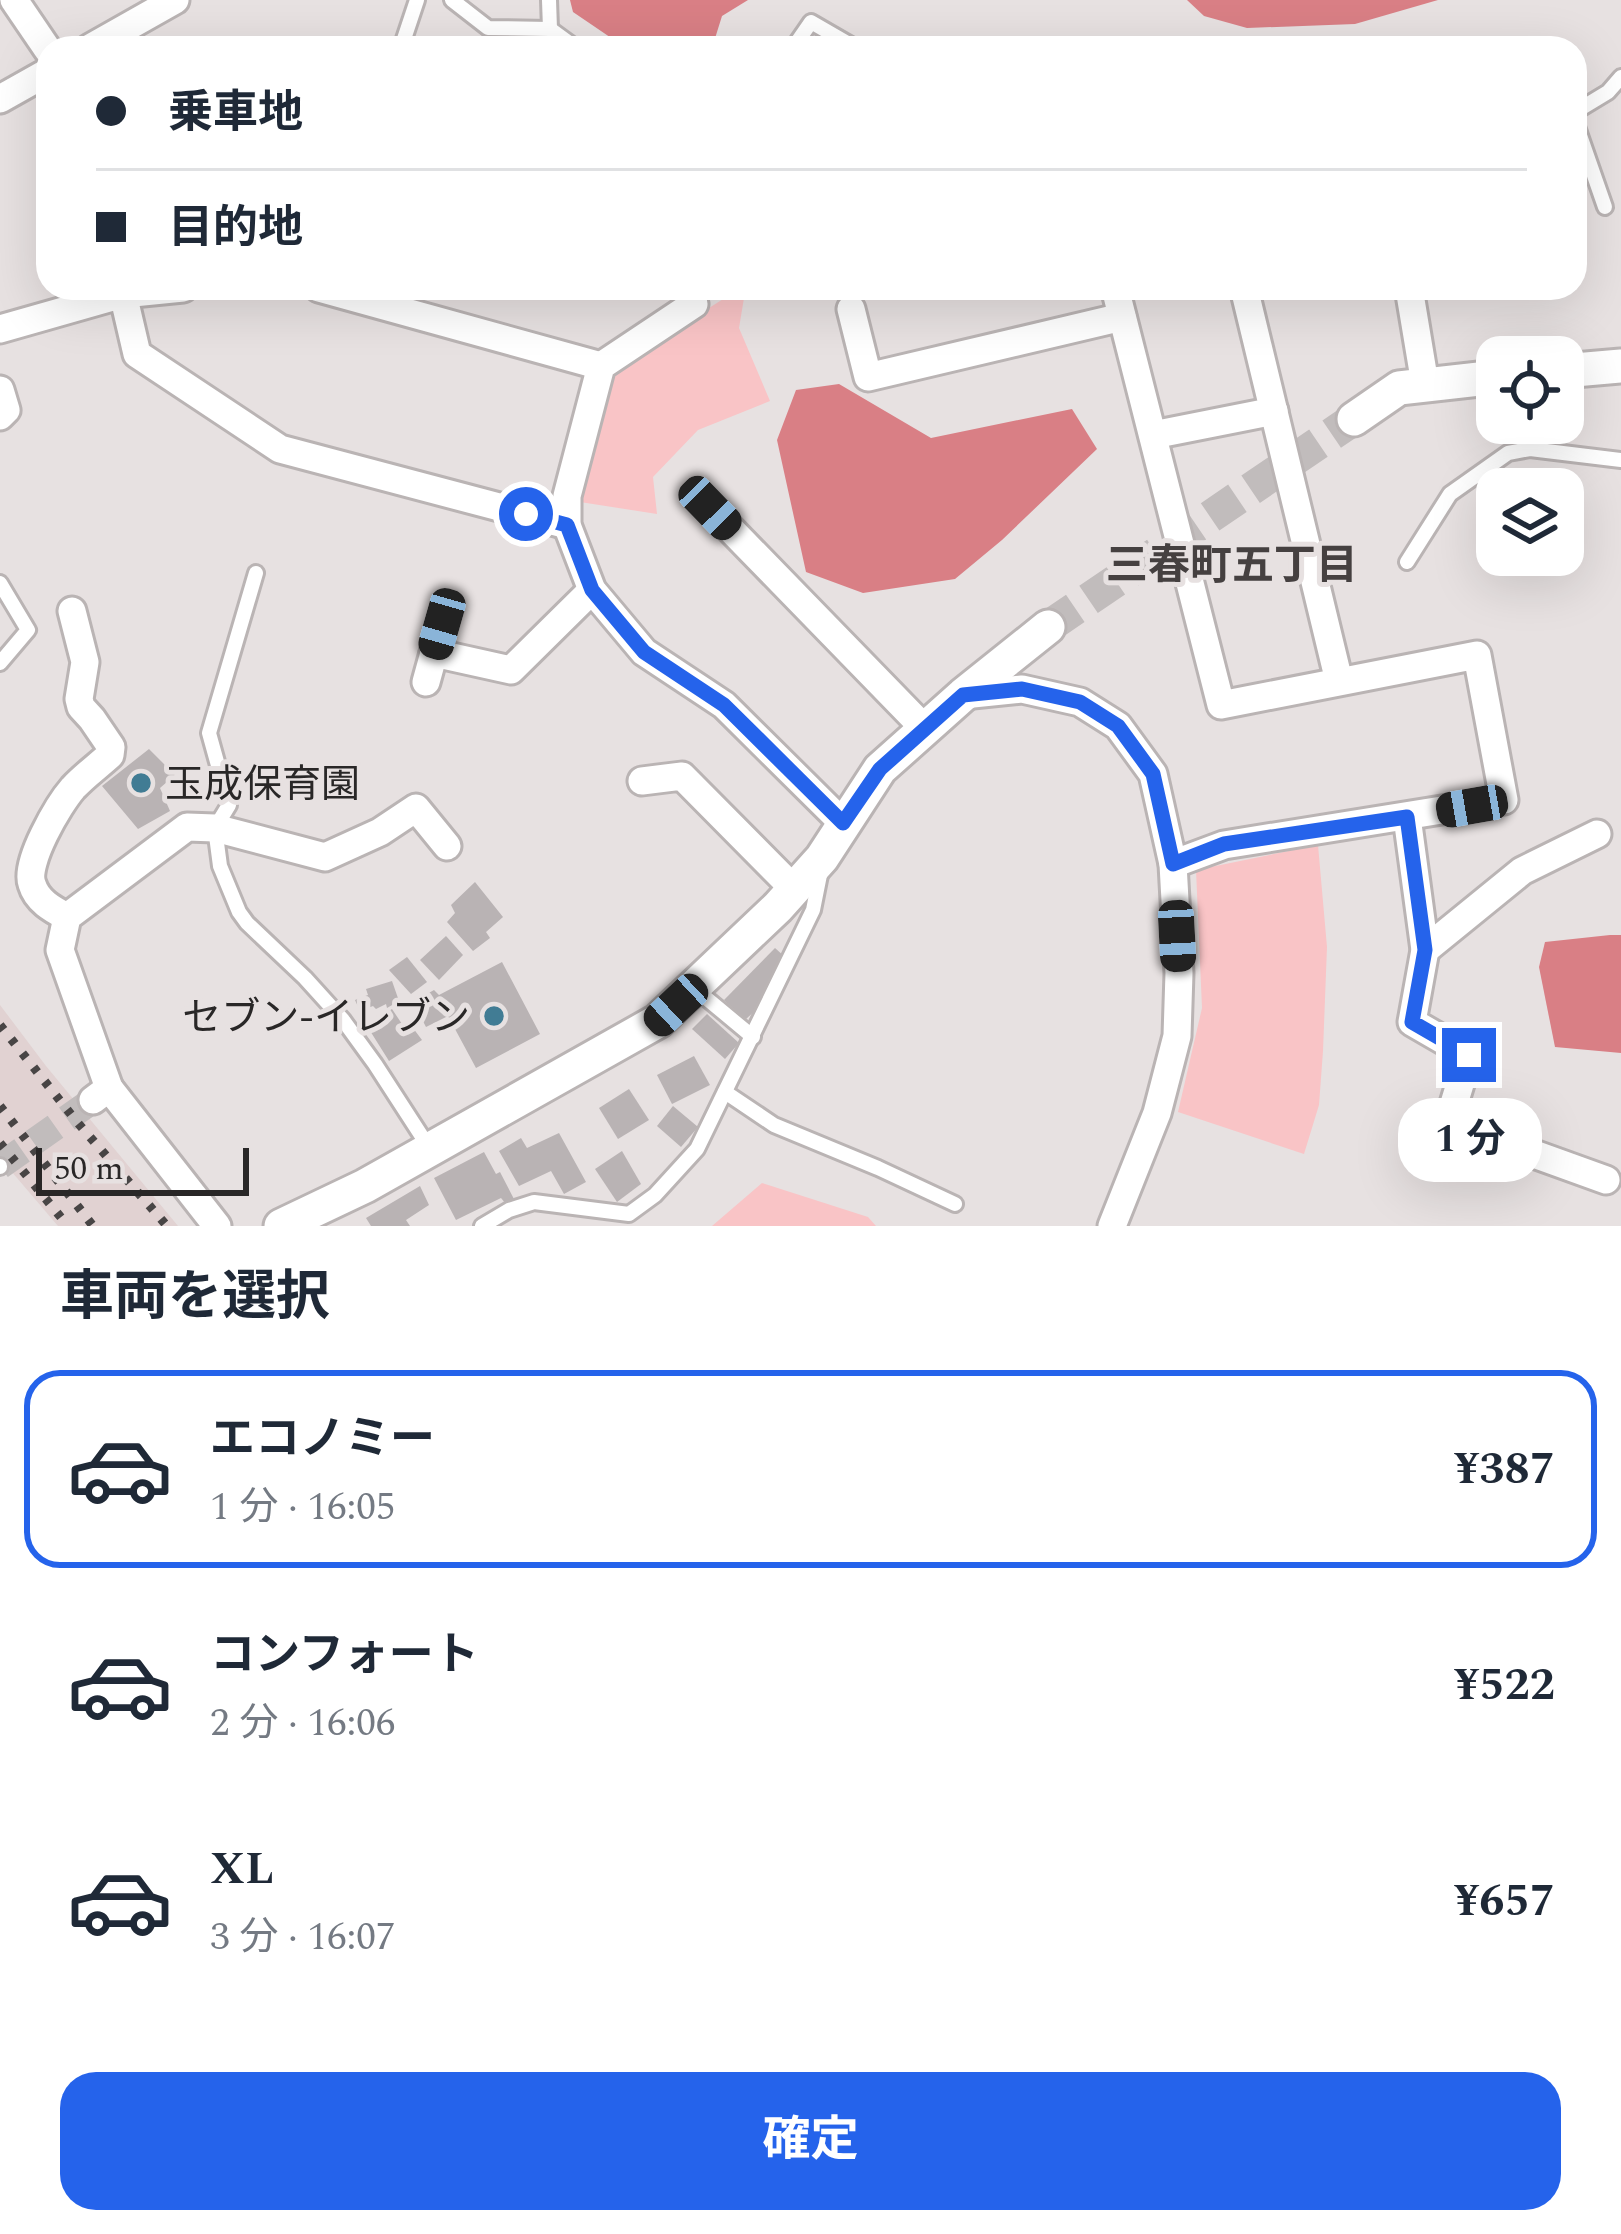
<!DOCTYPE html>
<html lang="ja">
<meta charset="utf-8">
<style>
body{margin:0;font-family:Spectral,"Noto Sans JP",serif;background:#f6f6f7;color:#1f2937;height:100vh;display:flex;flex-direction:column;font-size:45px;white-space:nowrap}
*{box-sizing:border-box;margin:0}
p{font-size:39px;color:#747a83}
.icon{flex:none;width:66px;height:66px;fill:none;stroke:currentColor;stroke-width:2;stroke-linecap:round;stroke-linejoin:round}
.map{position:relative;height:1226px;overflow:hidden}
.side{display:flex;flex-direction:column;background:#fff;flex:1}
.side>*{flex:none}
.banner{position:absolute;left:36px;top:36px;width:1551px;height:264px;border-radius:36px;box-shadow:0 12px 48px #0002;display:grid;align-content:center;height:264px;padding:0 60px;background:#fff}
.buttons{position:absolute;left:1476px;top:336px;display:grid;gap:24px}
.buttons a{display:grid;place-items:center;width:108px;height:108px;border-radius:24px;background:#fff;box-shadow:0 12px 48px #0002;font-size:60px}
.scale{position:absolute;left:36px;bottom:30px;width:213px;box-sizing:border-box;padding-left:12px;border:6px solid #292727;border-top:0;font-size:33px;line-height:42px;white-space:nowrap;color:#292727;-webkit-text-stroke:9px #e7e1e1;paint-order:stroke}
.end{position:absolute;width:54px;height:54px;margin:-27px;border:15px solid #2563eb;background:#fff;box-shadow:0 0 0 6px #fff}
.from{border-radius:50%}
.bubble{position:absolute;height:84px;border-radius:36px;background:#fff;box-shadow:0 12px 48px #0002;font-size:39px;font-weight:700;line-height:84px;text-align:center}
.car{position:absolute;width:36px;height:72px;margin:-36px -18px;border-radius:15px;box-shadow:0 0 9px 3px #0007;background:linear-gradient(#222 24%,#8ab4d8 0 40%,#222 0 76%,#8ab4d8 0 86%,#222 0)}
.banner b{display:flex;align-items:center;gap:42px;height:114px;font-size:45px}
.banner b+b{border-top:3px solid #e0e1e3}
.banner i{width:30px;height:30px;background:#1f2937}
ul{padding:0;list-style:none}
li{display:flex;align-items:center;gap:36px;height:198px;margin:0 24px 18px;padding:0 36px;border:6px solid transparent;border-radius:36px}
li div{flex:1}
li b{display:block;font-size:45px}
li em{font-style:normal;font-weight:700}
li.selected{border-color:#2563eb}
li>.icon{width:108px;height:108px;stroke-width:1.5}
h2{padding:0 60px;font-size:54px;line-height:144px}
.button{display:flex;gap:24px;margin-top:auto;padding:24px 60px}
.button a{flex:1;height:138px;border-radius:36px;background:#2563eb;color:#fff;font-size:48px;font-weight:700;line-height:138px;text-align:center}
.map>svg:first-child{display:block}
.built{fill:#e1d2d2}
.green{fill:#f9c4c6}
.forest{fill:#d97f85}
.building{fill:#b9b3b4}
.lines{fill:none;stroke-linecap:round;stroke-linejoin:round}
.minor-tunnel{stroke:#c1bcbc;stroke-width:27;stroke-dasharray:27 14;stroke-linecap:butt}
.tertiary-tunnel{stroke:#c1bcbc;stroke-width:33;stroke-dasharray:33 16;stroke-linecap:butt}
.service-casing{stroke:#bab4b4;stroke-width:20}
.minor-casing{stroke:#bab4b4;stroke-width:33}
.tertiary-casing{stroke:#bab4b4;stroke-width:39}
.service{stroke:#fff;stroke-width:14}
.minor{stroke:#fff;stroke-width:27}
.tertiary{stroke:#fff;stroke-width:33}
.rail{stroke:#484545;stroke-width:9;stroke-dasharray:6 12;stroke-linecap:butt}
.route{stroke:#2563eb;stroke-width:15}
.poi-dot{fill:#417c94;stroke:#e7e1e1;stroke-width:4.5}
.labels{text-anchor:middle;stroke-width:10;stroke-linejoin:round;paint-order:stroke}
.poi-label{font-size:39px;fill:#292727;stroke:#e7e1e1;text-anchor:start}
.neighbourhood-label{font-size:42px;font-weight:bold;fill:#454040;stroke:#e7e1e1}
</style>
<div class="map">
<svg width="1621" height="1226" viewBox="0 0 1621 1226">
<rect width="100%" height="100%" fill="#e7e1e1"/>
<!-- built -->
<polygon class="built" points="0,1005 46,1066 178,1226 58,1226 0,1158"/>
<!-- green -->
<g class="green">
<polygon points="734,292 744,298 739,328 770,401 698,430 653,477 657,514 580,502 581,489 614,369"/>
<polygon points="1318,845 1327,947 1323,1051 1319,1105 1304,1154 1178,1112 1202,1008 1196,870"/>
<polygon points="762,1183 868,1217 876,1226 712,1226"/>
</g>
<!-- forest -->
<g class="forest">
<polygon points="570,0 748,0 722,16 712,48 626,48 573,12"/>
<polygon points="1187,0 1438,0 1355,24 1247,28 1204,16"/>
<polygon points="839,384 931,438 1072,409 1097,449 1002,540 955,579 863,593 806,572 777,440 796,390"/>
<polygon points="1610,935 1621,935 1621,1053 1555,1047 1539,967 1545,942"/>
</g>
<!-- building -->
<g class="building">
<polygon points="149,749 175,775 160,788 170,811 138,829 102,786"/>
<polygon points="475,882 503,917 486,932 490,938 473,951 447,922 455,913 451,905"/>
<polygon points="446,936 463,955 439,980 420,960"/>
<polygon points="775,948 785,957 757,1009 745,1020 724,1000"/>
<polygon points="407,957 427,982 411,994 389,970"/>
<polygon points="502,962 540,1034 476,1068 448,1016 426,1027 413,1002 434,990 439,995"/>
<polygon points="392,981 399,1001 387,1008 386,1004 376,1009 373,1006 360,1011 355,1000 368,995 366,989"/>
<polygon points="392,1009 406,1030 413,1028 422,1040 389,1061 367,1026"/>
<polygon points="707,1014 739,1043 725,1059 692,1029"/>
<polygon points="694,1056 710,1085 672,1104 657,1075"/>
<polygon points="629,1089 649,1120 618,1139 599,1108"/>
<polygon points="673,1106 698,1127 681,1147 657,1126"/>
<polygon points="559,1133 586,1182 564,1194 551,1171 519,1186 499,1151 521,1138 527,1148"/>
<polygon points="622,1151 641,1184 617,1202 595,1169"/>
<polygon points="484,1152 496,1174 500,1172 515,1201 506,1204 501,1198 456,1220 434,1178"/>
<polygon points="420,1186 429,1205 406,1220 410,1226 371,1226 366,1218"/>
</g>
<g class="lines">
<!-- minor-tunnel -->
<polyline class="minor-tunnel" points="0,1166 93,1100"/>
<!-- tertiary-tunnel -->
<polyline class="tertiary-tunnel" points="1048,627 1354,419"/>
<defs>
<g id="service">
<polyline points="452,0 488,28 550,29 576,48"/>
<polyline points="549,0 550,29"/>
<polyline points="401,48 417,0"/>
<polyline points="793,48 811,22 856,48"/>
<polyline points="1575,112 1608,92 1621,77"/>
<polyline points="1575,121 1605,207"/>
<polyline points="1407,562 1450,494 1508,453 1530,449 1621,460"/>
<polyline points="256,573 209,733 229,805 215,828 220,866 239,912 247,923 305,978 343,1020 375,1064 430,1149"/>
<polyline points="0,583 28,630 0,663"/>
<polyline points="694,988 753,1037"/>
<polyline points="725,1092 774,1125 878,1168 955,1204"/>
<polyline points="0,1167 0,1166"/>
<polyline points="482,1226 509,1210 534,1202 629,1214 655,1195 697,1149 813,910 820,875"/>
</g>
<g id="minor">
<polyline points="14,0 48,50"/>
<polyline points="90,48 175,0"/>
<polyline points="0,99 48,72"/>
<polyline points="319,288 601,366"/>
<polyline points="1115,288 1221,705 1477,655 1504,800 1224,845 1173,864"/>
<polyline points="1244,288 1339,681"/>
<polyline points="1409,288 1425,384"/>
<polyline points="123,294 137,354 280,449 567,525"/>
<polyline points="694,304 601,366 567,496 567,525 592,590 644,652 724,705 843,823"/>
<polyline points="851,309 868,377 1122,317"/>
<polyline points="0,329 123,294 183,288"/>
<polyline points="0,390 6,410 0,416"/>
<polyline points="1153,435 1274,411"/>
<polyline points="710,508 925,729"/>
<polyline points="434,653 511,670 592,590"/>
<polyline points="426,682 442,624"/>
<polyline points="963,695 1022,689 1080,702 1118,726 1153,774 1173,864 1179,973 1177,1036 1157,1113 1112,1226"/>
<polyline points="642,781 682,776 794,889"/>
<polyline points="1407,817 1425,950 1412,1022 1469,1055 1448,1123 1606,1180"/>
<path d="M67 917C52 909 37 901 32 884 24 863 59 804 73 788 84 776 98 766 110 755L111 747 92 719 81 707 79 699 85 662 72 611"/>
<polyline points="1425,950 1522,871 1597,834"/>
<polyline points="109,1088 60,950 67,917 187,827 215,828 325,857 380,832 416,808 447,846"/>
<polyline points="93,1100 109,1088 217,1226"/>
</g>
<g id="tertiary">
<polyline points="1563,371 1621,366"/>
<polyline points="1354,419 1399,388 1497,377"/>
<polyline points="281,1226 365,1186 658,1021 778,907 822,858 880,769 963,695 1048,627"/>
</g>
</defs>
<!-- service casing -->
<use href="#service" class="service-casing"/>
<!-- minor casing -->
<use href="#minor" class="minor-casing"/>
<!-- tertiary casing -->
<use href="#tertiary" class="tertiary-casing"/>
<!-- service -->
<use href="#service" class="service"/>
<!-- minor -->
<use href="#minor" class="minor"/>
<!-- tertiary -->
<use href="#tertiary" class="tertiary"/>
<!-- rail -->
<g class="rail">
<polyline points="0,1025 77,1122 167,1226"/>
<polyline points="0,1106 93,1226"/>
<polyline points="0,1143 68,1226"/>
</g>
</g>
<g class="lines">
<!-- route -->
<polyline class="route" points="526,514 567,525 592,590 644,652 724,705 843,823 880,769 963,695 1022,689 1080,702 1118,726 1153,774 1173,864 1224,844 1407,817 1425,950 1412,1022 1469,1055"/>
</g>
<!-- markers -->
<g class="poi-dot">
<circle cx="141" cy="783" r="12"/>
<circle cx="494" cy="1016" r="12"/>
</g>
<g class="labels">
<!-- poi labels -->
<g class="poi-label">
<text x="165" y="797">玉成保育園</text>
<text x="470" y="1030" text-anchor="end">セブン-イレブン</text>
</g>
<!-- neighbourhood labels -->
<g class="neighbourhood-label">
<text x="1232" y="579">三春町五丁目</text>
</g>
</g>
</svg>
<div class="buttons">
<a><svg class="icon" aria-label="locate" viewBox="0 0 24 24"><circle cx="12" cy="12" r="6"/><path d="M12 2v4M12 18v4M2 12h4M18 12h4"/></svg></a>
<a><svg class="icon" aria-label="layers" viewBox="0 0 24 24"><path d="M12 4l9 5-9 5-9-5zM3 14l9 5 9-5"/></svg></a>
</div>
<div class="scale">50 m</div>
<i class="end from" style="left:526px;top:514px"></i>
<i class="end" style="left:1469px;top:1055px"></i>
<div class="bubble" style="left:1398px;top:1098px;width:144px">1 分</div>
<i class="car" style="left:710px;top:508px;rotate:136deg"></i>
<i class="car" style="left:442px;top:624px;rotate:196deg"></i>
<i class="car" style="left:1472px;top:806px;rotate:260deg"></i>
<i class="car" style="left:1177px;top:936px;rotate:177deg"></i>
<i class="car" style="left:676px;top:1005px;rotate:227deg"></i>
<div class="banner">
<b><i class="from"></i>乗車地</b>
<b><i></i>目的地</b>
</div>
</div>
<section class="side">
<h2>車両を選択</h2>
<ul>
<li class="selected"><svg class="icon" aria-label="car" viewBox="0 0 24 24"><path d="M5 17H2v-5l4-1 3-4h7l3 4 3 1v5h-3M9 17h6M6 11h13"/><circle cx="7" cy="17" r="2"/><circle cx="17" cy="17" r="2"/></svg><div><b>エコノミー</b><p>1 分 · 16:05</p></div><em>¥387</em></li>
<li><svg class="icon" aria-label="car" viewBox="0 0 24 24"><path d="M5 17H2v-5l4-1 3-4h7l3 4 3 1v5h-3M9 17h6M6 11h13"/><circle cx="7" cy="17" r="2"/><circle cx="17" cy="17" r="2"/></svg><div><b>コンフォート</b><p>2 分 · 16:06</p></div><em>¥522</em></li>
<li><svg class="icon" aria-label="car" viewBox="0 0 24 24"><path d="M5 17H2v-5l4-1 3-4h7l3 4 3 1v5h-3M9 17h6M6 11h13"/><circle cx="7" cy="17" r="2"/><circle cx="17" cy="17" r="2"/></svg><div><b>XL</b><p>3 分 · 16:07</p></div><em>¥657</em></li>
</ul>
<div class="button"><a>確定</a></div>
</section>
